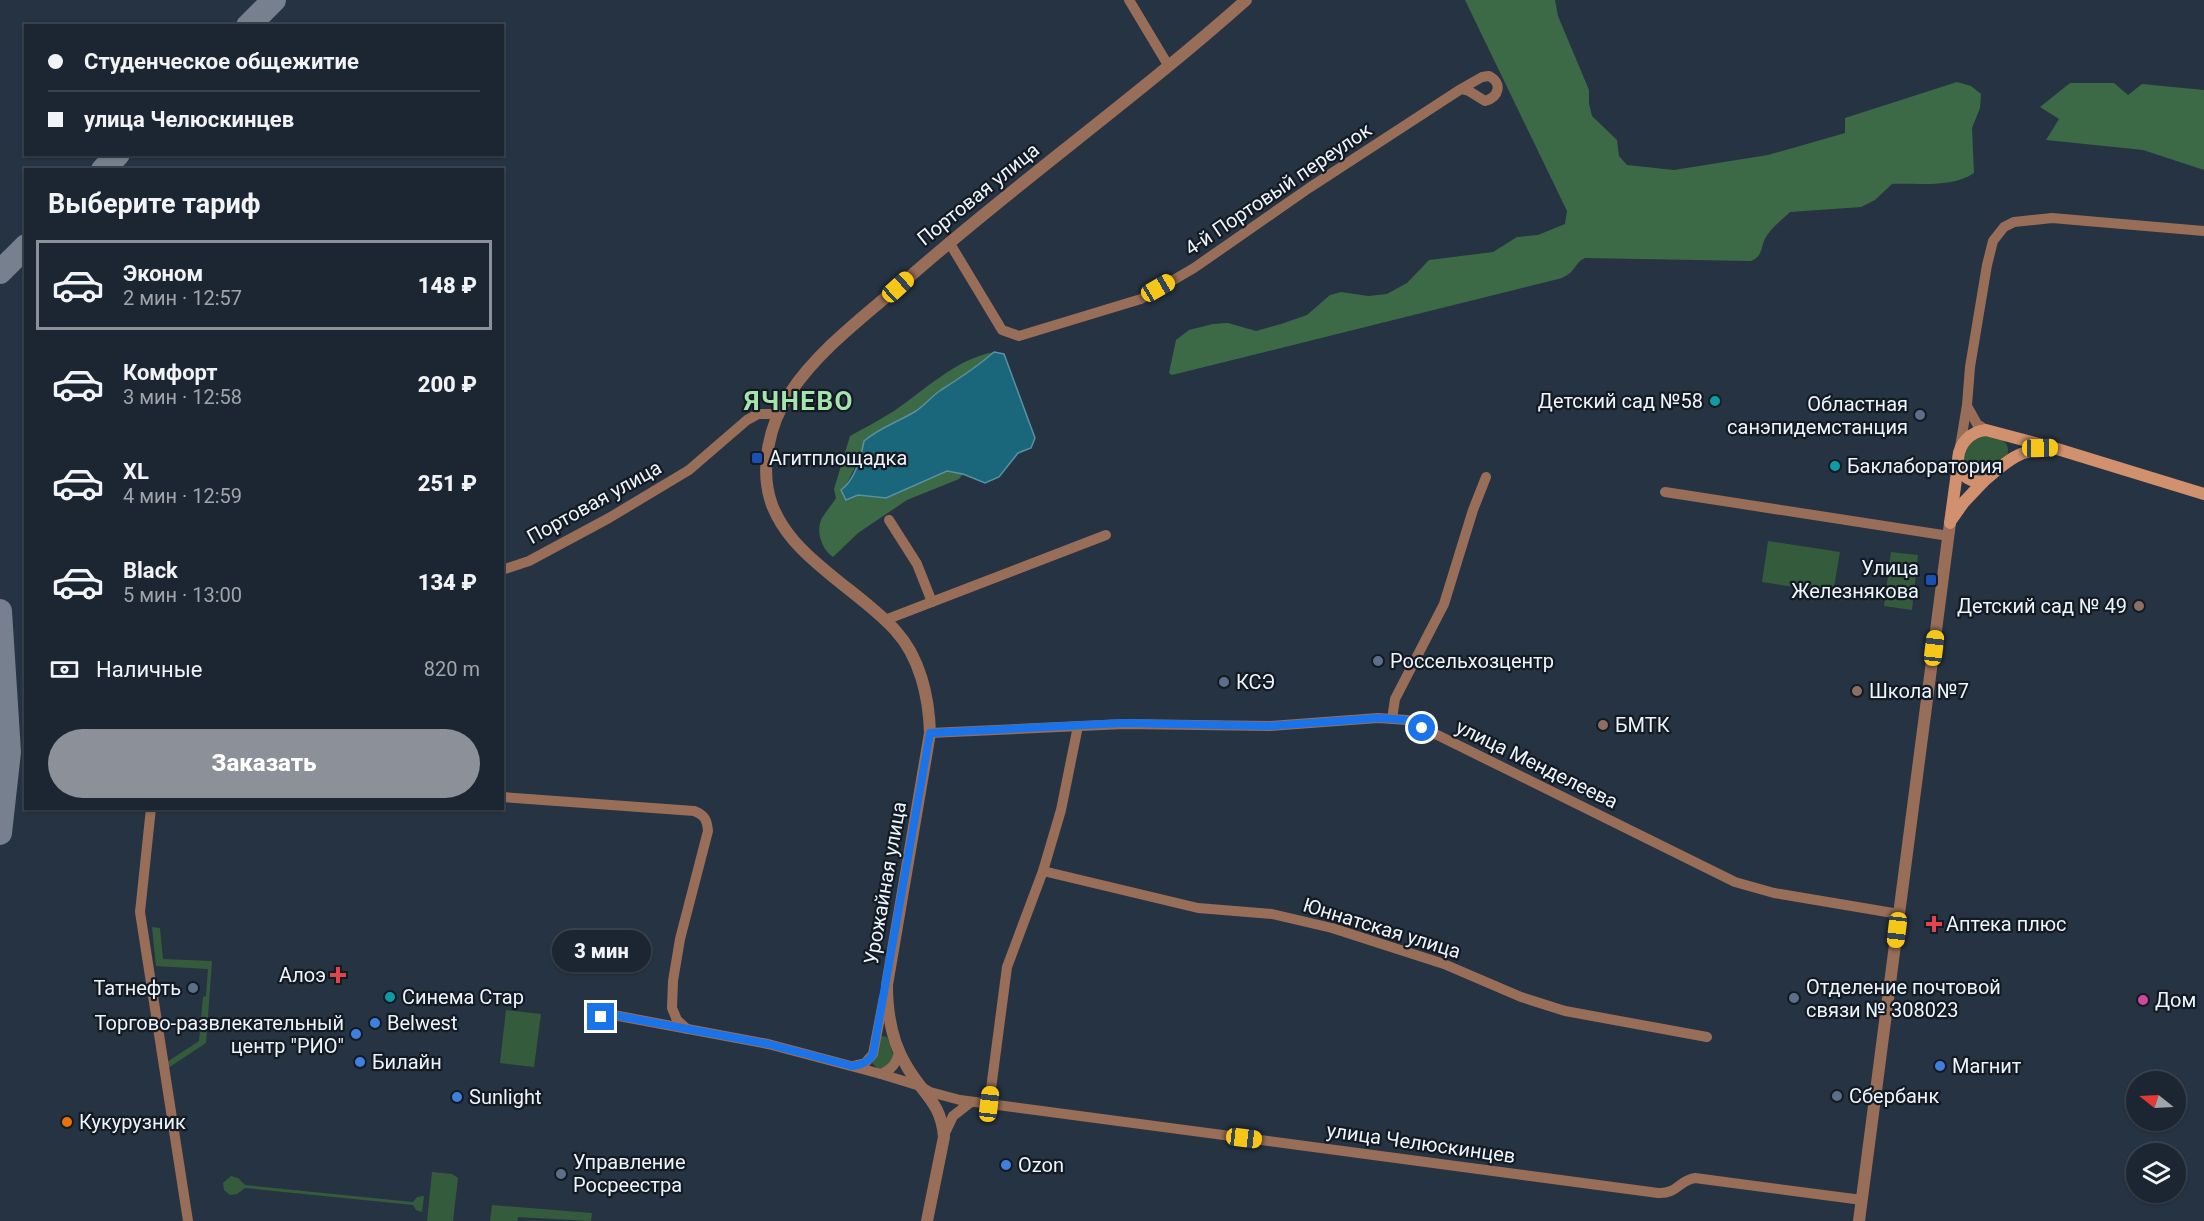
<!DOCTYPE html>
<html lang="ru">
<meta charset="utf-8">
<style>
body{margin:0;font-family:Roboto,sans-serif;background:#29323e;color:#f1f3f6;height:100vh;display:flex;flex-direction:column;font-size:22px;white-space:nowrap}
*{box-sizing:border-box;margin:0}
p{font-size:20px;color:#a0a5ac}
.icon{flex:none;width:33px;height:33px;fill:none;stroke:currentColor;stroke-width:2;stroke-linecap:round;stroke-linejoin:round}
.map{position:relative;flex:1;overflow:hidden}
.drawer{position:absolute;left:24px;top:168px;width:480px;height:642px;display:flex;flex-direction:column;background:#1c2632;border-radius:0px;box-shadow:0 2px 4px #0004,0 0 0 2px #3a434d}
.drawer>*{flex:none}
.hud{position:absolute;left:24px;top:24px;width:480px;height:132px;border-radius:0px;box-shadow:0 2px 4px #0004,0 0 0 2px #3a434d;display:grid;align-content:center;height:132px;padding:0 24px;background:#1c2632}
.needle{width:39px;rotate:288deg}
.buttons{position:absolute;left:2126px;top:1071px;display:grid;gap:12px}
.buttons a{display:grid;place-items:center;width:60px;height:60px;border-radius:50%;background:#1c2632;box-shadow:0 2px 4px #0004,0 0 0 2px #3a434d;font-size:30px}
.end{position:absolute;width:27px;height:27px;margin:-14px;border:8px solid #1a73e8;background:#fff;box-shadow:0 0 0 3px #fff}
.from{border-radius:50%}
.bubble{position:absolute;height:42px;border-radius:21px;background:#1c2632;box-shadow:0 2px 4px #0004,0 0 0 2px #3a434d;font-size:20px;font-weight:800;line-height:42px;text-align:center}
.car{position:absolute;width:18px;height:36px;margin:-18px -9px;border-radius:8px;box-shadow:0 0 4px 2px #0007;background:linear-gradient(#f5c518 24%,#345 0 40%,#f5c518 0 76%,#345 0 86%,#f5c518 0)}
.hud b{display:flex;align-items:center;gap:21px;height:57px;font-size:22px}
.hud b+b{border-top:2px solid #3a434d}
.hud i{width:15px;height:15px;background:#f1f3f6}
ul{padding:0;list-style:none}
li{display:flex;align-items:center;gap:18px;height:90px;margin:0 12px 9px;padding:0 12px;border:3px solid transparent;border-radius:0px}
li div{flex:1}
li b{display:block;font-size:22px}
li em{font-style:normal;font-weight:800}
li.on{border-color:#8c9099}
li>.icon{width:54px;height:54px;stroke-width:1.5}
h2{padding:0 24px;font-size:27px;line-height:72px}
.pay{display:flex;align-items:center;gap:15px;height:66px;padding:0 24px;font-size:22px}
.pay p{margin-inline-start:auto}
.primary-button{display:flex;gap:12px;margin-top:auto;padding:12px 24px}
.primary-button a{flex:1;height:69px;border-radius:36px;background:#8c9099;color:#fff;font-size:24px;font-weight:800;line-height:69px;text-align:center}
.map>svg:first-child{display:block}
.green{fill:#345c3c}
.forest{fill:#3c6a46}
.water{fill:#1a667a;stroke:#5991a2;stroke-width:1.5}
.lines{fill:none;stroke-linecap:round;stroke-linejoin:round}
.taxiway{stroke:#76808e;stroke-width:24}
.minor{stroke:#986e59;stroke-width:10}
.tertiary{stroke:#986e59;stroke-width:12}
.secondary{stroke:#d1906e;stroke-width:12}
.route{stroke:#1a73e8;stroke-width:8}
.culture-dot{fill:#0f9aa8;stroke:#141a21;stroke-width:2}
.service-dot{fill:#5c6f8a;stroke:#141a21;stroke-width:2}
.transit-dot{fill:#1a4fb4;stroke:#141a21;stroke-width:2}
.education-dot{fill:#8d6e63;stroke:#141a21;stroke-width:2}
.health-dot{fill:#e0444e;stroke:#141a21;stroke-width:2}
.hotel-dot{fill:#d1479c;stroke:#141a21;stroke-width:2}
.shop-dot{fill:#3f7fe0;stroke:#141a21;stroke-width:2}
.food-dot{fill:#e8710a;stroke:#141a21;stroke-width:2}
.labels{text-anchor:middle;stroke-width:4.5;stroke-linejoin:round;paint-order:stroke}
.street-label{font-size:20px;fill:#ecf4fe;stroke:#141a21}
.poi-label{font-size:20px;fill:#ecf4fe;stroke:#141a21;text-anchor:start}
.district-label{font-size:26px;font-weight:bold;letter-spacing:1.5px;fill:#a4e4ad;stroke:#141a21}
</style>
<div class="map">
<svg width="2204" height="1221" viewBox="0 0 2204 1221">
<rect width="100%" height="100%" fill="#263342"/>
<!-- green -->
<g class="green">
<path d="M1986 435C1998 438 2012 440 2007 456L1981 477C1963 477 1957 450 1972 440 1975 438 1982 437 1986 435Z"/>
<polygon points="1768,541 1840,552 1833,593 1762,582"/>
<polygon points="1891,552 1918,555 1912,610 1884,606"/>
<polygon points="152,927 160,928 163,959 212,961 206,1043 168,1068 167,1062 199,1041 203,997 206,996 208,969 156,966"/>
<polygon points="506,1010 541,1014 534,1067 500,1063"/>
<polygon points="881,1036 887,1037 894,1056 886,1068 878,1069 872,1063"/>
<polygon points="432,1172 452,1174 458,1178 453,1221 427,1221"/>
<polygon points="231,1176 238,1178 245,1185 413,1202 417,1197 424,1196 422,1212 416,1210 413,1205 245,1188 237,1194 230,1195 224,1190 223,1183"/>
<polygon points="492,1205 592,1213 591,1221 518,1217 517,1221 490,1221"/>
</g>
<!-- forest -->
<g class="forest">
<path d="M1465 0H1555L1558 16 1589 90V104L1592 116 1617 140 1619 156 1627 165 1674 170 1768 155 1845 133V118L1957 82 1971 86 1981 94 1980 108 1972 128 1974 173C1953 188 1917 183 1892 184L1875 200 1861 207 1790 212C1782 220 1771 228 1766 237 1760 247 1764 255 1751 261L1585 258C1574 263 1576 272 1562 278L1172 375 1169 373 1176 340 1189 330 1213 324 1228 323 1256 331 1281 324 1307 315 1330 295 1341 292 1368 296 1387 294 1407 283 1429 260 1493 252 1517 237 1538 235 1565 224 1567 211Z"/>
<polygon points="2070,83 2114,83 2128,95 2142,84 2204,90 2204,170 2143,150 2046,140 2059,119 2040,107"/>
<path d="M994 352C977 367 960 378 941 390 932 396 925 405 916 411 899 422 879 428 864 441L862 454 845 487 858 495 886 498 947 471 963 474 959 479 907 500 858 533 833 557C822 550 815 531 822 518 826 511 832 505 836 498L834 489 850 436C864 428 880 420 894 411 926 389 956 359 994 352Z"/>
</g>
<!-- water -->
<path class="water" d="M994 352 1004 354 1035 438 1031 448 1018 453 999 477 985 483 963 474 947 471 886 498 858 495 846 500 841 490C855 480 861 457 864 441 879 428 898 422 916 411 925 405 932 396 941 390 960 378 977 367 994 352Z"/>
<g class="lines">
<!-- taxiway -->
<g class="taxiway">
<polyline points="248,26 274,0"/>
<polyline points="103,170 118,154"/>
<polyline points="0,272 26,246"/>
<polyline points="0,611 9,752 0,833"/>
</g>
<!-- minor -->
<g class="minor">
<polyline points="1129,0 1168,65"/>
<path d="M949 242 1002 330 1019 336 1141 299 1194 268 1309 188 1461 89 1482 77 1489 76C1503 83 1499 97 1485 101L1469 91 1461 89"/>
<polyline points="1967,406 1977,424 1986,430"/>
<polyline points="1960,447 1967,405 1970,367 1987,265 1993,241 2004,227 2014,222 2052,218 2204,231"/>
<polyline points="1665,492 1949,536"/>
<polyline points="889,520 917,564 932,602"/>
<polyline points="502,570 529,561 609,518 689,470 747,420 758,414 778,414"/>
<polyline points="885,620 1106,535"/>
<polyline points="1392,719 1395,699 1444,604 1473,510 1486,477"/>
<polyline points="930,733 1124,724 1270,726 1378,718 1407,720 1735,882 1774,893 1899,914"/>
<path d="M502 797 694 811C705 815 707 820 708 831L680 939 673 981 672 1008 677 1020 687 1029"/>
<polyline points="151,808 140,912 188,1221"/>
<polyline points="1043,871 1198,908 1272,914 1332,928 1444,964 1521,997 1565,1011 1707,1037"/>
<path d="M599 1023 601 1017 608 1014 768 1044 881 1074 920 1086 930 1092 960 1100 1658 1193C1678 1194 1679 1180 1695 1178L1862 1200"/>
<polyline points="853,1066 865,1063 873,1054 884,997"/>
<path d="M881 1074C892 1069 896 1064 899 1053"/>
<polyline points="989,1104 1007,967 1043,871 1061,810 1078,726"/>
<polyline points="944,1135 953,1116 971,1102"/>
</g>
<!-- tertiary -->
<g class="tertiary">
<path d="M927 1221 944 1137C941 1101 922 1094 906 1065 891 1040 887 1013 887 985L930 733C929 697 920 657 895 630 875 608 848 590 826 571 803 552 783 533 772 505 759 469 769 424 790 393 819 349 866 315 906 280 1016 183 1136 98 1246 0"/>
<polyline points="1859,1221 1950,523"/>
</g>
<!-- secondary -->
<g class="secondary">
<path d="M2054 448C2019 449 2008 460 1983 482 1946 482 1953 433 1986 430L2054 448 2204 494"/>
<polyline points="1952,519 1964,502 1983,482"/>
<polyline points="1950,523 1958,465"/>
</g>
</g>
<g class="lines">
<!-- route -->
<path class="route" d="M601 1017 608 1014 768 1044 852 1066C862 1065 868 1062 873 1054L930 733 1124 723 1270 726 1378 718 1407 720 1422 728"/>
</g>
<!-- markers -->
<g class="culture-dot">
<circle cx="1715" cy="401" r="6"/>
<circle cx="1835" cy="466" r="6"/>
<circle cx="390" cy="997" r="6"/>
</g>
<g class="service-dot">
<circle cx="1920" cy="415" r="6"/>
<circle cx="1378" cy="661" r="6"/>
<circle cx="1224" cy="682" r="6"/>
<circle cx="193" cy="988" r="6"/>
<circle cx="1794" cy="998" r="6"/>
<circle cx="1837" cy="1096" r="6"/>
<circle cx="561" cy="1174" r="6"/>
</g>
<g class="transit-dot">
<rect x="751" y="452" width="12" height="12" rx="3"/>
<rect x="1925" y="574" width="12" height="12" rx="3"/>
</g>
<g class="education-dot">
<circle cx="2139" cy="606" r="6"/>
<circle cx="1857" cy="691" r="6"/>
<circle cx="1603" cy="725" r="6"/>
</g>
<g class="health-dot">
<path d="M1931 915h6v6h6v6h-6v6h-6v-6h-6v-6h6z"/>
<path d="M335 966h6v6h6v6h-6v6h-6v-6h-6v-6h6z"/>
</g>
<circle class="hotel-dot" cx="2143" cy="1000" r="6"/>
<g class="shop-dot">
<circle cx="375" cy="1023" r="6"/>
<circle cx="356" cy="1034" r="6"/>
<circle cx="360" cy="1062" r="6"/>
<circle cx="1940" cy="1066" r="6"/>
<circle cx="457" cy="1097" r="6"/>
<circle cx="1006" cy="1165" r="6"/>
</g>
<circle class="food-dot" cx="67" cy="1122" r="6"/>
<g class="labels">
<!-- street labels -->
<g class="street-label">
<text transform="translate(1278 189) rotate(-34)" y="7">4-й Портовый переулок</text>
<text transform="translate(978 194) rotate(-39)" y="7">Портовая улица</text>
<text transform="translate(594 502) rotate(-29)" y="7">Портовая улица</text>
<text transform="translate(1537 764) rotate(26)" y="7">улица Менделеева</text>
<text transform="translate(885 883) rotate(-80)" y="7">Урожайная улица</text>
<text transform="translate(1382 928) rotate(17)" y="7">Юннатская улица</text>
<text transform="translate(1421 1143) rotate(8)" y="7">улица Челюскинцев</text>
</g>
<!-- poi labels -->
<g class="poi-label">
<text x="1703" y="408" text-anchor="end">Детский сад №58</text>
<text x="1908" y="411" text-anchor="end">Областная<tspan x="1908" dy="23">санэпидемстанция</tspan></text>
<text x="769" y="465">Агитплощадка</text>
<text x="1847" y="473">Баклаборатория</text>
<text x="1919" y="575" text-anchor="end">Улица<tspan x="1919" dy="23">Железнякова</tspan></text>
<text x="2127" y="613" text-anchor="end">Детский сад № 49</text>
<text x="1390" y="668">Россельхозцентр</text>
<text x="1236" y="689">КСЭ</text>
<text x="1869" y="698">Школа №7</text>
<text x="1615" y="732">БМТК</text>
<text x="1946" y="931">Аптека плюс</text>
<text x="326" y="982" text-anchor="end">Алоэ</text>
<text x="1806" y="994">Отделение почтовой<tspan x="1806" dy="23">связи № 308023</tspan></text>
<text x="181" y="995" text-anchor="end">Татнефть</text>
<text x="402" y="1004">Синема Стар</text>
<text x="2155" y="1007">Дом</text>
<text x="344" y="1030" text-anchor="end">Торгово-развлекательный<tspan x="344" dy="23">центр "РИО"</tspan></text>
<text x="387" y="1030">Belwest</text>
<text x="372" y="1069">Билайн</text>
<text x="1952" y="1073">Магнит</text>
<text x="1849" y="1103">Сбербанк</text>
<text x="469" y="1104">Sunlight</text>
<text x="79" y="1129">Кукурузник</text>
<text x="573" y="1169">Управление<tspan x="573" dy="23">Росреестра</tspan></text>
<text x="1018" y="1172">Ozon</text>
</g>
<!-- district labels -->
<g class="district-label">
<text x="799" y="410">ЯЧНЕВО</text>
</g>
</g>
</svg>
<div class="buttons">
<a><svg class="needle" viewBox="-14 -14 28 28"><path d="M0-13l5 13h-10z" fill="#e53935"/><path d="M0 13l5-13h-10z" fill="#a0a5ac"/></svg></a>
<a><svg class="icon" aria-label="layers" viewBox="0 0 24 24"><path d="M12 4l9 5-9 5-9-5zM3 14l9 5 9-5"/></svg></a>
</div>
<i class="end from" style="left:1422px;top:728px"></i>
<i class="end" style="left:601px;top:1017px"></i>
<div class="bubble" style="left:552px;top:930px;width:99px">3 мин</div>
<i class="car" style="left:898px;top:287px;rotate:48deg"></i>
<i class="car" style="left:1158px;top:288px;rotate:60deg"></i>
<i class="car" style="left:2040px;top:448px;rotate:89deg"></i>
<i class="car" style="left:1934px;top:648px;rotate:7deg"></i>
<i class="car" style="left:1897px;top:930px;rotate:187deg"></i>
<i class="car" style="left:989px;top:1104px;rotate:7deg"></i>
<i class="car" style="left:1244px;top:1138px;rotate:97deg"></i>
<div class="hud">
<b><i class="from"></i>Студенческое общежитие</b>
<b><i></i>улица Челюскинцев</b>
</div>
<section class="drawer">
<h2>Выберите тариф</h2>
<ul>
<li class="on"><svg class="icon" aria-label="car" viewBox="0 0 24 24"><path d="M5 17H2v-5l4-1 3-4h7l3 4 3 1v5h-3M9 17h6M6 11h13"/><circle cx="7" cy="17" r="2"/><circle cx="17" cy="17" r="2"/></svg><div><b>Эконом</b><p>2 мин · 12:57</p></div><em>148 ₽</em></li>
<li><svg class="icon" aria-label="car" viewBox="0 0 24 24"><path d="M5 17H2v-5l4-1 3-4h7l3 4 3 1v5h-3M9 17h6M6 11h13"/><circle cx="7" cy="17" r="2"/><circle cx="17" cy="17" r="2"/></svg><div><b>Комфорт</b><p>3 мин · 12:58</p></div><em>200 ₽</em></li>
<li><svg class="icon" aria-label="car" viewBox="0 0 24 24"><path d="M5 17H2v-5l4-1 3-4h7l3 4 3 1v5h-3M9 17h6M6 11h13"/><circle cx="7" cy="17" r="2"/><circle cx="17" cy="17" r="2"/></svg><div><b>XL</b><p>4 мин · 12:59</p></div><em>251 ₽</em></li>
<li><svg class="icon" aria-label="car" viewBox="0 0 24 24"><path d="M5 17H2v-5l4-1 3-4h7l3 4 3 1v5h-3M9 17h6M6 11h13"/><circle cx="7" cy="17" r="2"/><circle cx="17" cy="17" r="2"/></svg><div><b>Black</b><p>5 мин · 13:00</p></div><em>134 ₽</em></li>
</ul>
<div class="pay"><svg class="icon" aria-label="cash" viewBox="0 0 24 24"><path d="M3 7h18v10H3z"/><circle cx="12" cy="12" r="2"/></svg>Наличные<p>820 m</p></div>
<div class="primary-button"><a>Заказать</a></div>
</section>
</div>
